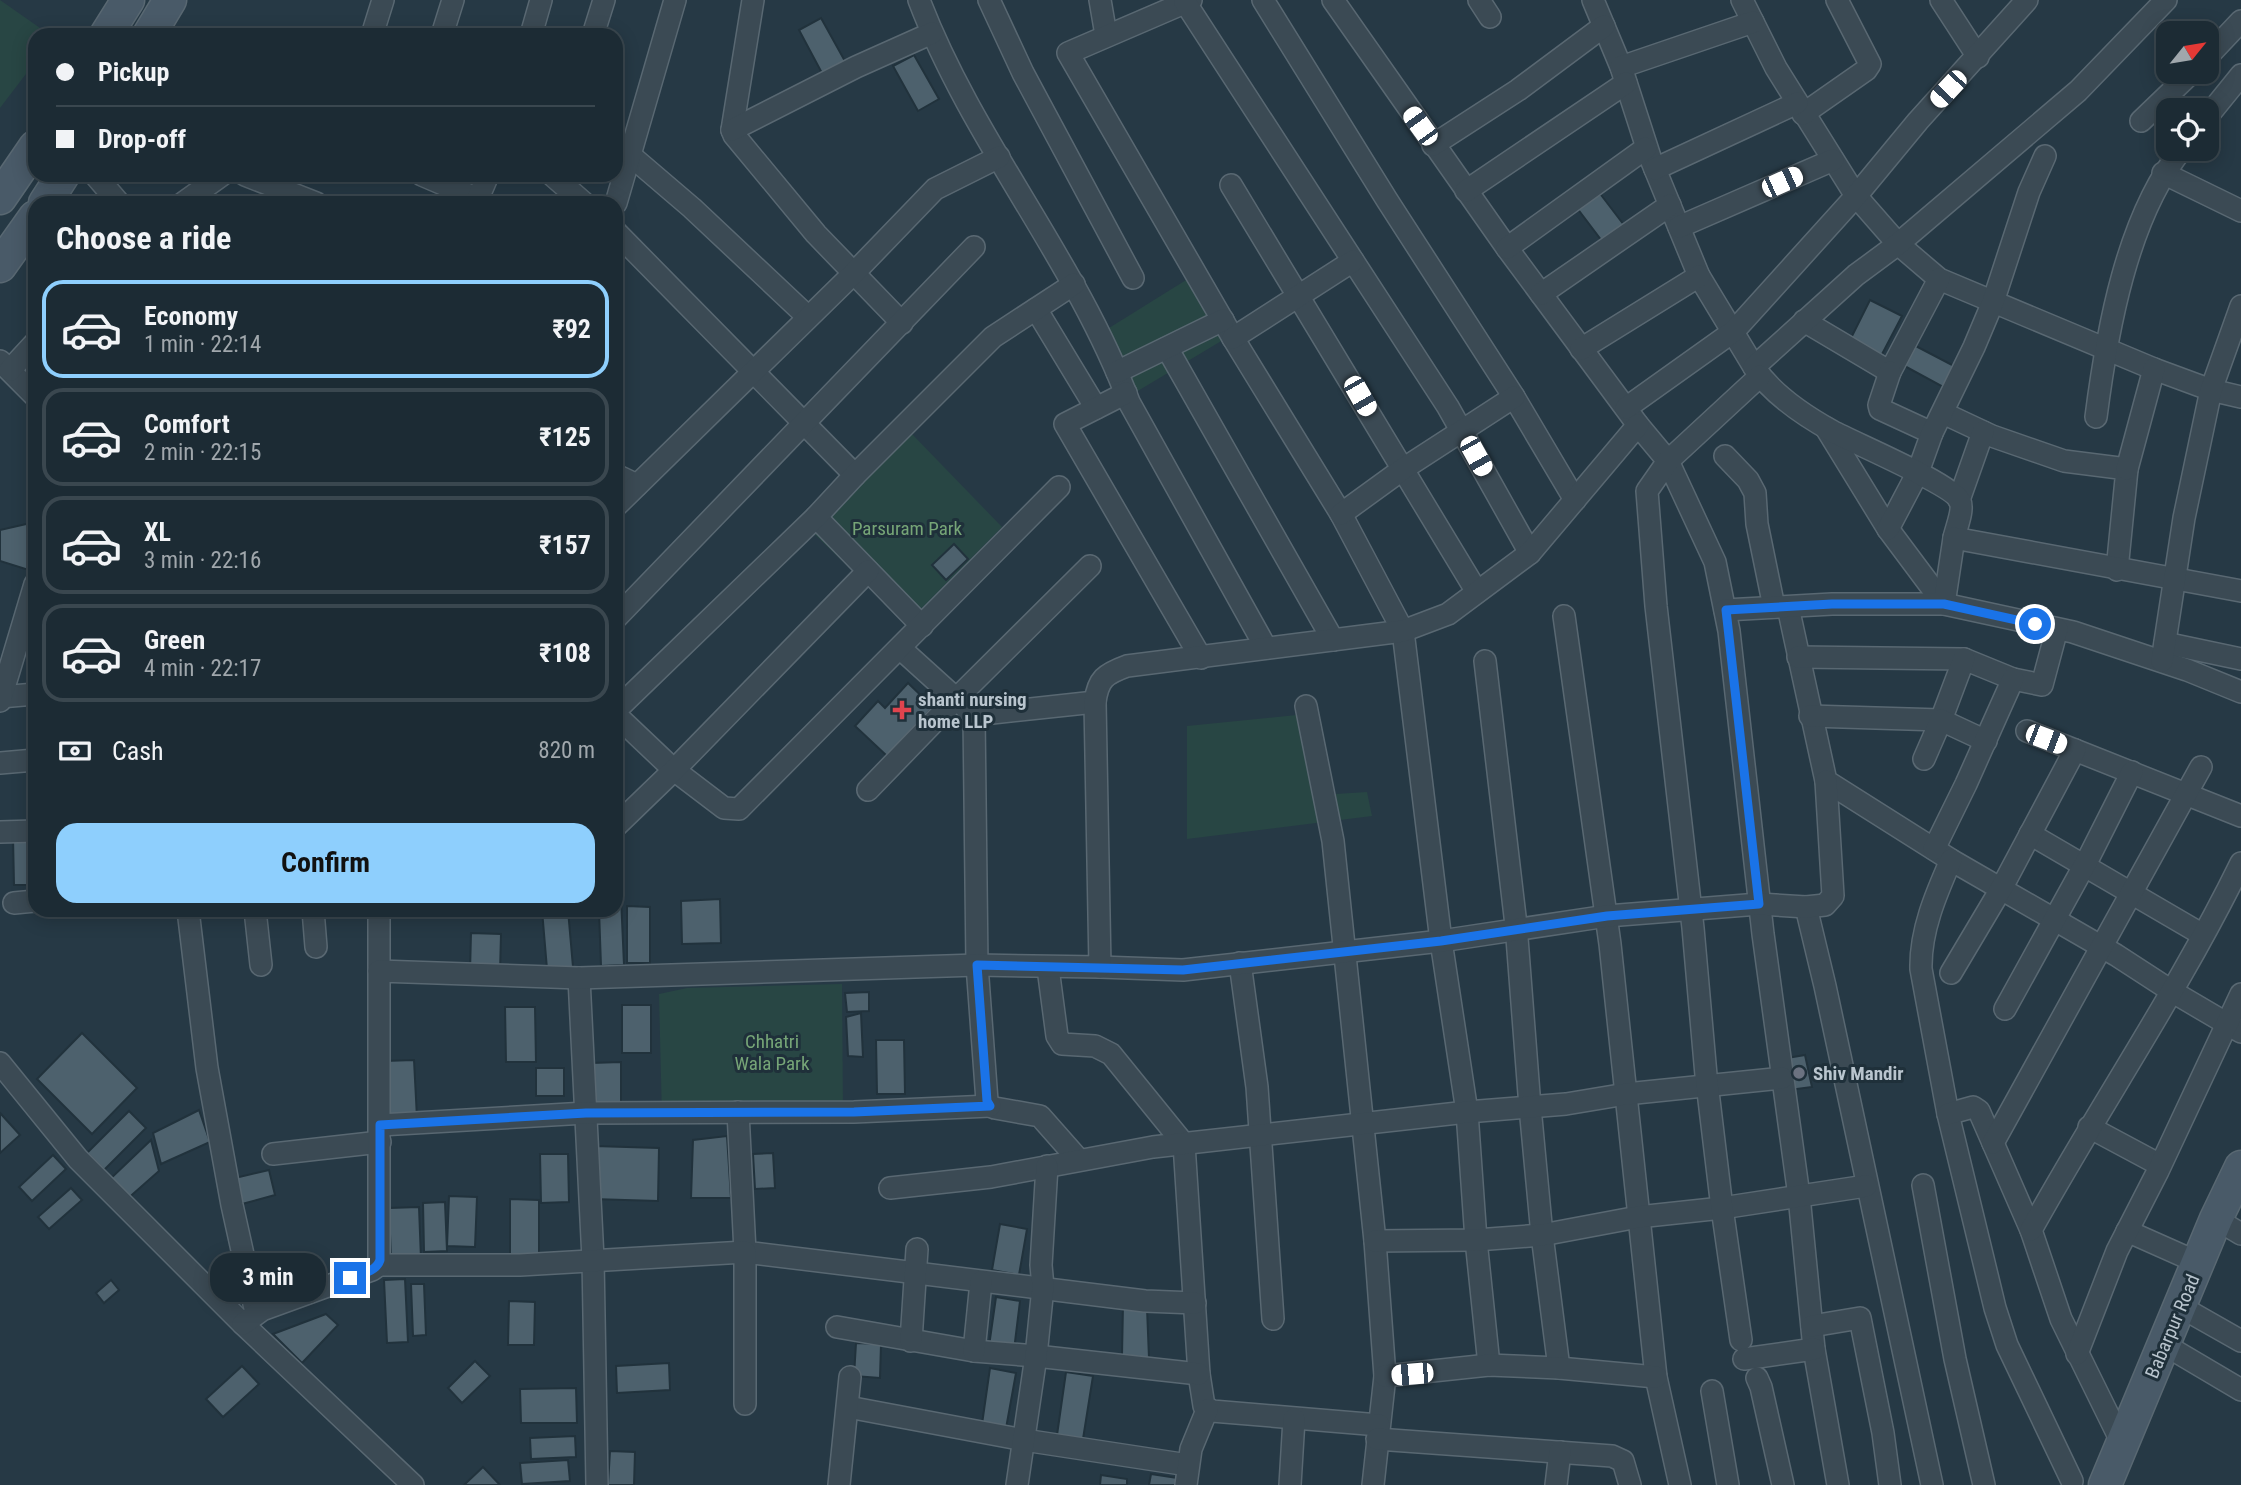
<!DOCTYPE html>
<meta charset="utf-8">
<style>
body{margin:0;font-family:"Roboto Condensed",sans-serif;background:#25333c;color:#f1f3f6;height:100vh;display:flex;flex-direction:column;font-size:26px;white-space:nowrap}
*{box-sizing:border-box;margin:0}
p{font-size:23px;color:#a0a7ac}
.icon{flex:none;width:38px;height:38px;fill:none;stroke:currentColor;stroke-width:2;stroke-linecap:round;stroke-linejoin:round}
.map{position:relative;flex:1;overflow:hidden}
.sheet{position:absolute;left:28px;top:196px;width:595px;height:721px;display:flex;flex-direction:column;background:#1c2b34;border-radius:21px;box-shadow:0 4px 18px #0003,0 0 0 2px #3a474f}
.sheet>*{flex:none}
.hud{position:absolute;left:28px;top:28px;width:595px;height:154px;border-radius:21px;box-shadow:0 4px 18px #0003,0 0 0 2px #3a474f;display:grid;align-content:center;height:154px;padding:0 28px;background:#1c2b34}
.needle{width:46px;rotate:60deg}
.buttons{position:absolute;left:2156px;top:21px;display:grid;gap:14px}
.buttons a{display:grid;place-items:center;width:63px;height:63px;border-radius:14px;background:#1c2b34;box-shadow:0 4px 18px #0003,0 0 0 2px #3a474f;font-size:35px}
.end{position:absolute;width:32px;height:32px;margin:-16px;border:9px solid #1a73e8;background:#fff;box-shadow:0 0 0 4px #fff}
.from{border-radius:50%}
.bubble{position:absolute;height:49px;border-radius:21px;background:#1c2b34;box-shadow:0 4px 18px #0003,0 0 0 2px #3a474f;font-size:23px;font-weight:700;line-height:49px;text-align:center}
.car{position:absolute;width:21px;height:42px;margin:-21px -10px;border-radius:9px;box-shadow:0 0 5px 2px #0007;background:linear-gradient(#fff 24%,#345 0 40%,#fff 0 76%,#345 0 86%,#fff 0)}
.hud b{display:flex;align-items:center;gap:24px;height:66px;font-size:26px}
.hud b+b{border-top:2px solid #3a474f}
.hud i{width:18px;height:18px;background:#f1f3f6}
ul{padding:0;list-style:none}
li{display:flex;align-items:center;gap:21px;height:98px;margin:0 14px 10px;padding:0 14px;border:4px solid #3a474f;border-radius:21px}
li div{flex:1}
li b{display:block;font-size:26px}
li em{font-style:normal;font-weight:700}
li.active{border-color:#8ecffd}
li>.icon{width:63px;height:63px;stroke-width:1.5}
h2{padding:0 28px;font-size:32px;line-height:84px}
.pay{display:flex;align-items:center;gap:18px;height:77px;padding:0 28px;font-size:26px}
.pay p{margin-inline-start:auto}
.primary-button{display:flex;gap:14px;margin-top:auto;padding:14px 28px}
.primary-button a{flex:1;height:80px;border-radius:21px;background:#8ecffd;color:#111;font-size:28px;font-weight:700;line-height:80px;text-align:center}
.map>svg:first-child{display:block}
.green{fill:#284644}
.building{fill:#4d616d;stroke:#21323c;stroke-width:2}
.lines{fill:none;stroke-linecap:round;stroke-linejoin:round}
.street-casing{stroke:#596872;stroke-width:24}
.secondary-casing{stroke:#596872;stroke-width:35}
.street{stroke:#3b4a54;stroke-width:21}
.secondary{stroke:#495a68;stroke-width:32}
.route{stroke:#1a73e8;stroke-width:9}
.health-dot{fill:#e0444e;stroke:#1f303a;stroke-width:2.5}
.worship-dot{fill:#6b7280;stroke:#1f303a;stroke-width:2.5}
.labels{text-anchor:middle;stroke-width:6;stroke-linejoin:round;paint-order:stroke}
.park-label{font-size:19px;fill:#76a577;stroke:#1f303a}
.poi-label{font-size:19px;font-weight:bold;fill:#b9c5ce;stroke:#1f303a;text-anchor:start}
.street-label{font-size:19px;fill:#b9c5ce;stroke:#1f303a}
</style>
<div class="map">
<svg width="2241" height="1485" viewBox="0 0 2241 1485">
<rect width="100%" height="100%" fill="#263945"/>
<!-- green -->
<g class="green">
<polygon points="0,0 50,35 35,35 35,62 0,108"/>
<polygon points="1199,272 1238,331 1131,395 1101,333"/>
<polygon points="910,432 1002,527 907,623 809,529"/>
<polygon points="1306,714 1320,795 1367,792 1372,816 1187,839 1187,726"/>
<polygon points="842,984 843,1113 662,1119 659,994 687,988"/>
</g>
<!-- building -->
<g class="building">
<polygon points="821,18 846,63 823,75 799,30"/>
<polygon points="914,55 939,99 918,111 893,66"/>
<polygon points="1595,187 1627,229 1605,245 1574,204"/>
<polygon points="1870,300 1902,316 1880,358 1849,342"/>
<polygon points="1910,343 1956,367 1945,388 1899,363"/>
<polygon points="35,522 35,572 0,561 0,530"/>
<polygon points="954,544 968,559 946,580 932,565"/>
<polygon points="908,683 933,707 887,756 855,726 878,701 885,708"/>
<polygon points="13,837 35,837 35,885 14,885"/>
<polygon points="616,897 621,897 624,965 601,966 599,910 616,910"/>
<polygon points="720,899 721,943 682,944 681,901"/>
<polygon points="627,906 650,907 650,963 627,963"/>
<polygon points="542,910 568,910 573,967 547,969"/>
<polygon points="471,933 501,934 500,973 470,972"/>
<polygon points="869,992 869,1011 847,1012 845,993"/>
<rect x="622" y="1005" width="29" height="48"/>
<polygon points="505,1007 535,1007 536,1062 506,1062"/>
<polygon points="861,1013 863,1057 848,1056 846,1017"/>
<polygon points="82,1033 137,1088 92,1134 37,1079"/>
<polygon points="876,1040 904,1040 905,1094 877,1094"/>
<polygon points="1805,1055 1812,1087 1789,1090 1787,1058"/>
<polygon points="414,1060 417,1118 386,1119 384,1061"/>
<polygon points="621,1062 621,1106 592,1106 591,1063"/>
<rect x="536" y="1068" width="28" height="28"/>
<polygon points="199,1110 210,1142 161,1164 153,1133"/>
<polygon points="129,1111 146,1128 104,1170 87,1153"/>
<polygon points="0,1113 20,1135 0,1153"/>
<polygon points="727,1136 731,1198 691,1198 693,1140"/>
<polygon points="151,1140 159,1171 125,1201 107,1182"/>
<polygon points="594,1146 659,1148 658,1201 592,1199"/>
<polygon points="773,1153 775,1188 755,1189 753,1154"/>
<polygon points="540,1154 568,1154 569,1202 541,1203"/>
<polygon points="53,1155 66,1169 32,1201 19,1187"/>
<polygon points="269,1170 275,1195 242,1204 235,1178"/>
<polygon points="71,1188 82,1200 49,1229 38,1217"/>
<polygon points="449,1196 477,1197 475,1247 447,1246"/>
<polygon points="510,1199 539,1200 539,1261 510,1261"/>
<polygon points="445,1202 447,1251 424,1252 423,1203"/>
<polygon points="419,1207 421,1259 391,1260 389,1208"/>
<polygon points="1000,1224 1027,1229 1019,1275 992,1270"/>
<polygon points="405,1279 408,1342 387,1343 384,1280"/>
<polygon points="111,1280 119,1290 104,1303 96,1293"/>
<polygon points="411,1284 424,1284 426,1335 413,1336"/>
<polygon points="996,1297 1020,1301 1014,1350 989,1346"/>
<polygon points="509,1301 535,1302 534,1345 508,1345"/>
<polygon points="1123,1305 1147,1308 1149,1358 1122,1355"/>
<polygon points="326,1314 338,1325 302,1363 273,1334"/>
<polygon points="856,1343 881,1344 880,1378 854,1376"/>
<polygon points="475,1361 490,1376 462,1403 448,1388"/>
<polygon points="669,1363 670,1390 617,1393 616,1366"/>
<polygon points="242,1366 259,1384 223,1417 206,1399"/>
<polygon points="990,1368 1016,1373 1005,1434 981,1431"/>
<polygon points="1066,1372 1093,1376 1083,1439 1057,1435"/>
<polygon points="576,1388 577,1423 521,1423 520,1389"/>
<polygon points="575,1436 576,1457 531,1459 530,1438"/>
<polygon points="610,1451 635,1452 634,1485 608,1485"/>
<polygon points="568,1460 570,1481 522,1484 520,1463"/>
<polygon points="483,1467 500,1485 464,1485"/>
<polygon points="1151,1474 1184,1479 1183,1485 1149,1485"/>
<polygon points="1101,1475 1127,1479 1127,1485 1100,1485"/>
</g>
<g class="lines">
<defs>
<g id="street">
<polyline points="753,0 732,130 734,135 816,234 902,323"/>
<path d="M919 0C973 142 1076 260 1129 402L1266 648"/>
<polyline points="989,0 1023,73 1133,278"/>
<polyline points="1100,0 1106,35"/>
<polyline points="1191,0 1068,53 1233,338 1341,514 1403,631 1441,941 1467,1112 1476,1240 1489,1365"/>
<polyline points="1263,0 1387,200 1514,397 1575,500"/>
<polyline points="1333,0 1507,248 1638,425 1668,461 1715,562 1729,631 1763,934 1799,1196 1814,1349 1838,1485"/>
<polyline points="1479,0 1490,17"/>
<polyline points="1593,0 1621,67 1650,157 1699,276 1754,367"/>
<polyline points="1742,0 1776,68 1856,196 1898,244 1939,279 2154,369 2211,390 2241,397"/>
<polyline points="1941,0 1978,57"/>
<polyline points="1185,2 1448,407 1530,553"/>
<polyline points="373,32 383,0"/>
<polyline points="442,35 453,0"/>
<polyline points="531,35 541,0"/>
<polyline points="593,35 604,0"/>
<polyline points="2207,57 2241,21"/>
<polyline points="1621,67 1753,22"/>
<polyline points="1803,114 1866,70 1870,64 1837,0"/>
<polyline points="2207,117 2241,75"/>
<polyline points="2141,121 2192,72"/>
<polyline points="732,130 856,67 932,33"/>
<polyline points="1433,145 1518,90 1604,26"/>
<polyline points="630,155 692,208 808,317"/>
<polyline points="1655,169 1797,103"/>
<polyline points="2163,173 2241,211"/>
<polyline points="95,175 119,203"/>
<polyline points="245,175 316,203"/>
<polyline points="422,175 478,199"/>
<polyline points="552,175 584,203"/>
<polyline points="1231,185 1477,592"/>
<polyline points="1466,191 1626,83"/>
<polyline points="183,203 222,175"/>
<polyline points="476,203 488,175"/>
<polyline points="616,203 675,0"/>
<polyline points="1679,227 1833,160"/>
<polyline points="616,232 855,475"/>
<polyline points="1507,248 1646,148"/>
<polyline points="1541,294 1670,205"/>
<polyline points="1036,309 1096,408"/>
<polyline points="1804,321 1890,372 1939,279"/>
<polyline points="1233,338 1353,261"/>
<polyline points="1167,348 1333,640"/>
<polyline points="1581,349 1699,276"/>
<polyline points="0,361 35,396"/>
<polyline points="10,370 35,343"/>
<polyline points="1117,372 1223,320"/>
<polyline points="1890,372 1879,405 1880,409 1932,433"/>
<polyline points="1126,393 1065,424 1201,658"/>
<polyline points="1626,408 1734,331 1856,196 1918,121 2027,0"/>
<polyline points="1943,413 1992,436 2064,461 2127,469 2117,570"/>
<path d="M2096 417C2107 331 2127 217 2182 149"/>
<polyline points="1826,428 1888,529 1944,604 2073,632 2187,670 2241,692"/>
<polyline points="1725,456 1748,480 1755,493 1757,524 1774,607"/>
<polyline points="2127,469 2154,369"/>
<polyline points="616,475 637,485"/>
<polyline points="1959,500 1983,432"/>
<polyline points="616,506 853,274 935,189 999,157"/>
<polyline points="1341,514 1403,469 1514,397"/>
<polyline points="816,517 922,626"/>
<polyline points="1888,529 1918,472 1932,433 1974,347 1993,302 2029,192 2045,156"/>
<path d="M1954 538C1956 528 1964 510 1960 501 1952 484 1854 443 1832 431 1805 416 1772 394 1754 367L1856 275 1898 244 2078 91 2166 0"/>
<polyline points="1788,607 1826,781 1951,860 2116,955 2173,992 2241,1032"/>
<polyline points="1725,610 1832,604 1944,604 1954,538 2241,591"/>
<polyline points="1564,616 1610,944 1656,1377 1680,1485"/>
<polyline points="616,618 974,247"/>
<polyline points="2165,643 2241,659"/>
<polyline points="901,649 974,715 977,965 987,1101 990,1106 995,1108 1040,1116 1078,1159"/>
<polyline points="1798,657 1964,659 2013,679 2042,685 2057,629"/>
<polyline points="1485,661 1516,925 1530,1107 1542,1235 1559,1368"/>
<polyline points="2162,661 2184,518 2211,390 2241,306"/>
<polyline points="0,697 35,694"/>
<polyline points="0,701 35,584"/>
<polyline points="1306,706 1333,841 1375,1241 1385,1376 1373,1485"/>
<polyline points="616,710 816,517 855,475 993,337 1074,284"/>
<polyline points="616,715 674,770 724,808 739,809 1059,487"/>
<polyline points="974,715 1095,702"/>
<polyline points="1810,716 1941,720 1964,659"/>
<polyline points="2027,731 2241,816"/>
<polyline points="1924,759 1941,720 1986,741"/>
<polyline points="0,763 35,760"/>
<polyline points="868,790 956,699 1090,566"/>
<polyline points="616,826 674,770 868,571"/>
<polyline points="0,832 35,831"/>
<polyline points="2030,834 2203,935"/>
<polyline points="1934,849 1966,784 2013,679"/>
<path d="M1951 860C1936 894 1920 931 1921 969L1948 1114 1995 1308 2007 1345 2072 1481"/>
<polyline points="14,903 35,901"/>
<polyline points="1806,907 1825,986 1932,1485"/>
<polyline points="188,910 207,1068 232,1205 256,1313"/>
<polyline points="255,910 261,965"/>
<polyline points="313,910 316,947"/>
<polyline points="1240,963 1257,1087 1273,1319"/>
<polyline points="1100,967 1183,970 1441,941 1607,916 1759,904 1806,907 1825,905 1833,896 1826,781"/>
<polyline points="1048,968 1057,1036 1062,1044 1095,1046 1111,1054 1184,1144 1199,1374 1204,1406 1212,1411 1379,1425"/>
<polyline points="379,971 379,910"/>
<polyline points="1951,973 2001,889 2075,750"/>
<polyline points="579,978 593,1259 597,1485"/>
<polyline points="2005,1009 2089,857 2132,772"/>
<polyline points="0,1063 78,1159 243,1324 413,1485"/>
<polyline points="738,1112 745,1252 1145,1301 1195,1303"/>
<polyline points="1948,1114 1973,1107 1979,1111 2031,1230 2061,1319 2122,1443"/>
<polyline points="380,1125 586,1113 854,1112 990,1106"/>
<polyline points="2089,1127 2160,1165"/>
<polyline points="1993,1143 2201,767"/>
<polyline points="273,1154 380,1142"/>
<polyline points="1923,1185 1955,1359 1984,1485"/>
<polyline points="890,1188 991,1177 1153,1147 1467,1112 1566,1104 1626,1094 1782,1078"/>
<polyline points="2216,1219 2241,1234"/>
<path d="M2031 1230C2099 1107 2179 990 2241 863"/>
<polyline points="2127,1231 2199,1263"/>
<polyline points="1375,1241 1476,1240 1542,1235 1638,1217 1722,1208 1866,1186"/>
<polyline points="379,1265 520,1265 745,1252 745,1404"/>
<polyline points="2181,1307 2241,1341"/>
<path d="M243 1324 262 1310 372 1270 379 1265V971L579 978 977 965 1100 967 1095 702C1098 679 1105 674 1127 666L1403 631 1448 614 1530 553 1638 425"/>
<polyline points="1812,1326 1860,1318 1883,1433 1890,1485"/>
<polyline points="837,1327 974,1351 1036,1356 1199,1374"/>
<polyline points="1741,1340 1722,1208 1706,1075 1693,928 1656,606 1647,491 1668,461 1760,376"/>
<polyline points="911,1341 917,1249"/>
<polyline points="2165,1345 2241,1390"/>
<polyline points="974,1351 981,1282"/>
<polyline points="2077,1354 2117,1251 2158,1171 2241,994"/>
<polyline points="1744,1359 1814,1349"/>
<polyline points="1385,1376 1489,1365 1559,1368 1656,1377"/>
<polyline points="1757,1378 1761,1387 1783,1485"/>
<polyline points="1712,1391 1728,1485"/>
<polyline points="848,1407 1024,1440 1188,1465"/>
<polyline points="1377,1439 1612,1456 1623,1461 1630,1485"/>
<polyline points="839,1485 850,1377"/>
<polyline points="1017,1485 1036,1356 1043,1287 1041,1265 1047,1166"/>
<polyline points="1186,1485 1191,1449 1207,1410"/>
<polyline points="1290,1485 1294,1419"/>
<polyline points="1556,1485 1560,1452"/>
</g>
<g id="secondary">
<polyline points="106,35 128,0"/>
<polyline points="149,35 170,0"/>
<polyline points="0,198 35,147"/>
<polyline points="45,203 63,175"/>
<polyline points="0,266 35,217"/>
<polyline points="2105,1485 2216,1219 2241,1167"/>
</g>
</defs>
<!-- street casing -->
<use href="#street" class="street-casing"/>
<!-- secondary casing -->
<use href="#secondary" class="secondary-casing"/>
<!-- street -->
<use href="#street" class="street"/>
<!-- secondary -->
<use href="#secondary" class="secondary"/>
</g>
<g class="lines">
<!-- route -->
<path class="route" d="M350 1278C361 1274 376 1272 380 1260V1125L586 1113 854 1112 990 1106 987 1101 977 965 1183 970 1441 941 1607 916 1759 904 1726 610 1832 604H1944L2035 624"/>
</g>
<!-- markers -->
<path class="health-dot" d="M898.5 699.5h7v7h7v7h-7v7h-7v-7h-7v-7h7z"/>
<circle class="worship-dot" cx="1799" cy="1073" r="7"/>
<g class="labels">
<!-- park labels -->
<g class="park-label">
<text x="907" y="535">Parsuram Park</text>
<text x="772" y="1048">Chhatri<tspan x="772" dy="22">Wala Park</tspan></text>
</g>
<!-- poi labels -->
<g class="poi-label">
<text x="918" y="706">shanti nursing<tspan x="918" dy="22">home LLP</tspan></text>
<text x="1813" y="1080">Shiv Mandir</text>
</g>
<!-- street labels -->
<g class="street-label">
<text transform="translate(2172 1326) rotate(-67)" y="7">Babarpur Road</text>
</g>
</g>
</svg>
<div class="buttons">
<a><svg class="needle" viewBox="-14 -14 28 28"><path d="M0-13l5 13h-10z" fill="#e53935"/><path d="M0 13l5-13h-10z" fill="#a0a7ac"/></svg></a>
<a><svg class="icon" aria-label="locate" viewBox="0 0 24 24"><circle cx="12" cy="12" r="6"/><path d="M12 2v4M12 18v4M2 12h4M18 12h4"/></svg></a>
</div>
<i class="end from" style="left:2035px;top:624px"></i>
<i class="end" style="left:350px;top:1278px"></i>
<div class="bubble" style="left:210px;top:1253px;width:116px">3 min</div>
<i class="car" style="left:1948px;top:89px;rotate:223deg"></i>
<i class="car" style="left:1420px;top:126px;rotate:324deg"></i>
<i class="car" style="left:1782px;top:182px;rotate:66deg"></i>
<i class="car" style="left:1360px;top:396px;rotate:150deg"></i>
<i class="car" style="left:1476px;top:456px;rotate:151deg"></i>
<i class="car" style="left:2046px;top:739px;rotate:111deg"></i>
<i class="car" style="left:1412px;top:1374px;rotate:265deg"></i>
<div class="hud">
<b><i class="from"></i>Pickup</b>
<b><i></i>Drop-off</b>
</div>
<section class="sheet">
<h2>Choose a ride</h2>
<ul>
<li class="active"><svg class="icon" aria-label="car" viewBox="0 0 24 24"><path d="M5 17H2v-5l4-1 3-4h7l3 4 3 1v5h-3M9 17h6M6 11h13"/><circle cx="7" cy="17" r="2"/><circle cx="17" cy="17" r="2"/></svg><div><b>Economy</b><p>1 min · 22:14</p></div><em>₹92</em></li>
<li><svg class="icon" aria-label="car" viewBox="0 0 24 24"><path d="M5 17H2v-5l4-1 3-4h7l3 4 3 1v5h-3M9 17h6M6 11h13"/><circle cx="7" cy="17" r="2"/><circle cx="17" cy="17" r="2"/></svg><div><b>Comfort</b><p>2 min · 22:15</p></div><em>₹125</em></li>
<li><svg class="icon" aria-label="car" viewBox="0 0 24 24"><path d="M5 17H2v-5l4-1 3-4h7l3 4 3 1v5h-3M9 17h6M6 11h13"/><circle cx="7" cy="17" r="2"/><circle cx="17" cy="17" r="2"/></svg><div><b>XL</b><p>3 min · 22:16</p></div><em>₹157</em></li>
<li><svg class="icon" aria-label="car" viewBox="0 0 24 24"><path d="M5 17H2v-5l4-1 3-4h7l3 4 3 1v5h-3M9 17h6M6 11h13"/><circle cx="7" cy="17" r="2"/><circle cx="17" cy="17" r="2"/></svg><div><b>Green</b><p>4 min · 22:17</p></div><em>₹108</em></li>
</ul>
<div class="pay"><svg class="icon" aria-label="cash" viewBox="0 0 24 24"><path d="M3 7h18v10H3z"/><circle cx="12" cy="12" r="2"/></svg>Cash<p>820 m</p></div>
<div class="primary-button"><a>Confirm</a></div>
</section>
</div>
